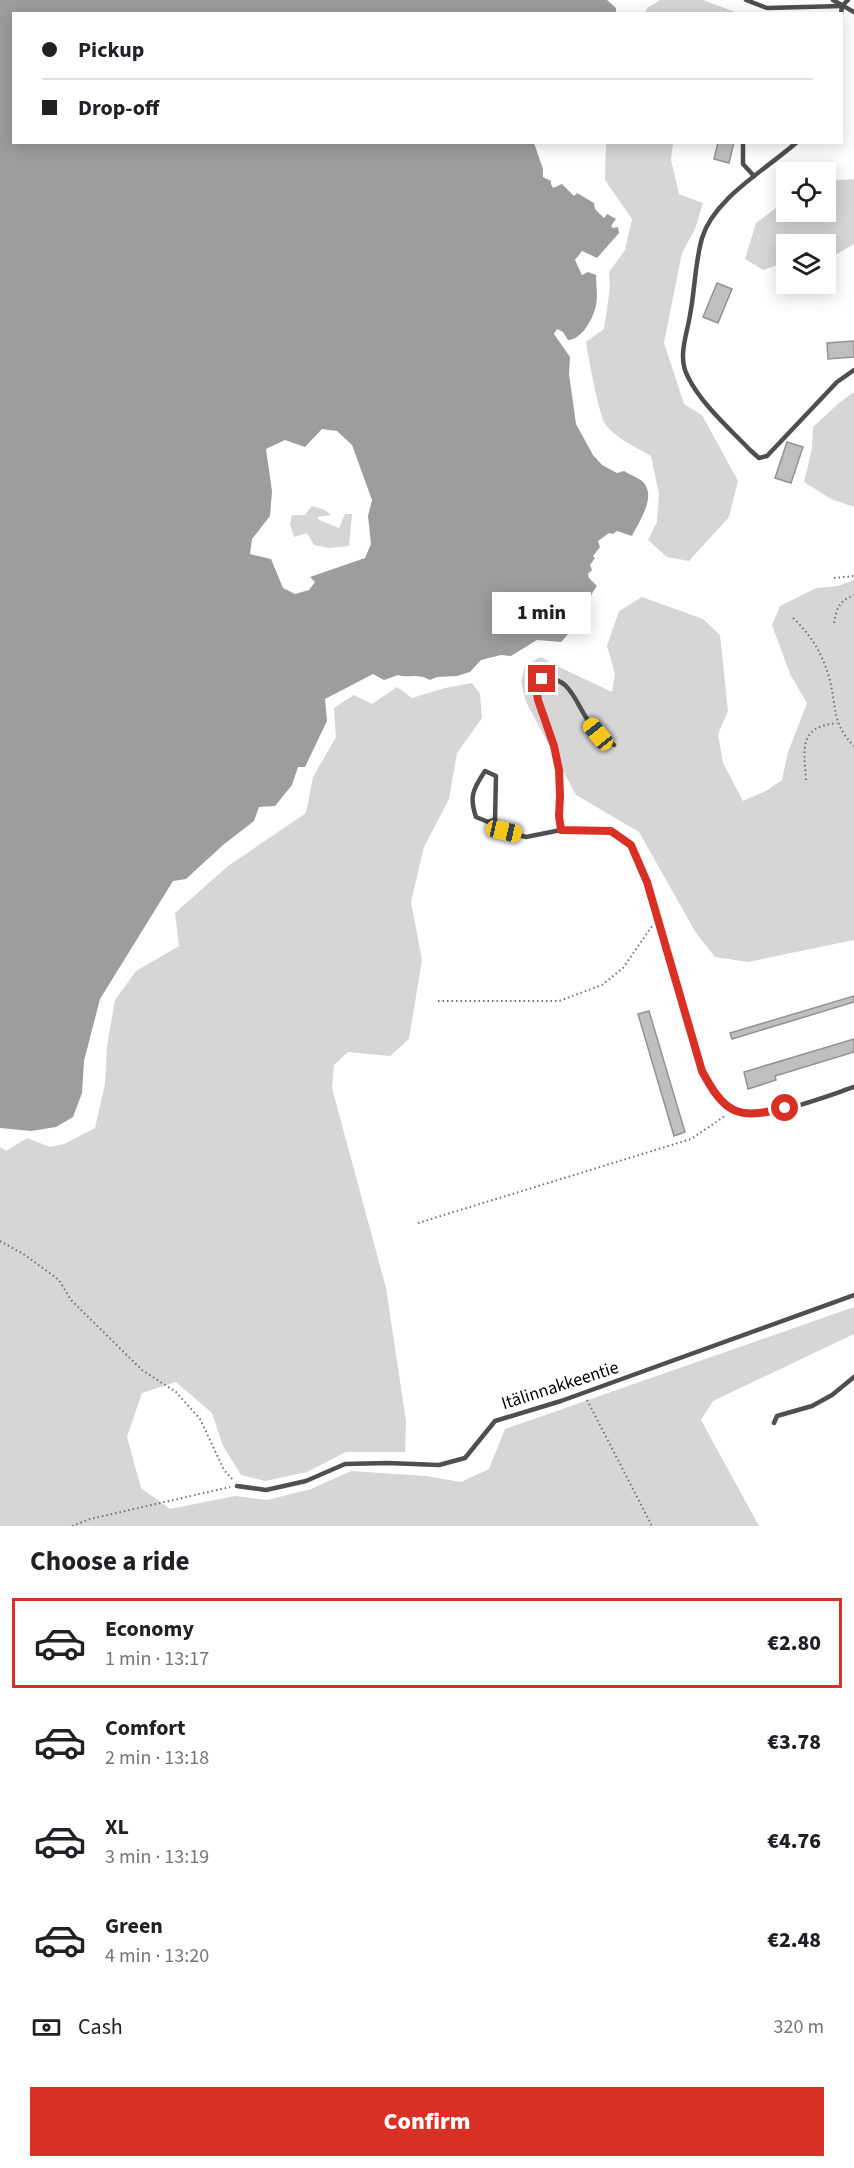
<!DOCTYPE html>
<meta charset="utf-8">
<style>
body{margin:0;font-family:"Source Sans 3",sans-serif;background:#f6f6f6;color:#202124;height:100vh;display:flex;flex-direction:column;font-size:22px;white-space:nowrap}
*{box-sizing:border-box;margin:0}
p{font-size:20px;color:#757577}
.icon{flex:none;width:33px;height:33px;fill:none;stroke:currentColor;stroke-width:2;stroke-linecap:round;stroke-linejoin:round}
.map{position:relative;height:1526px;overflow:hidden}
.sheet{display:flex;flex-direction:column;background:#fff;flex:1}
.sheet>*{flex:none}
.top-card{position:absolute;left:12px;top:12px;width:831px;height:132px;border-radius:0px;box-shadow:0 3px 15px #0003;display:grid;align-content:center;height:132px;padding:0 30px;background:#fff}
.buttons{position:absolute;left:776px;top:162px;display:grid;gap:12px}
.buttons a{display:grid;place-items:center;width:60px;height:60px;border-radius:0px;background:#fff;box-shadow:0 3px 15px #0003;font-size:30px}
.end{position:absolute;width:27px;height:27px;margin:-14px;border:8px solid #d93025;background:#fff;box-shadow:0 0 0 3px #fff}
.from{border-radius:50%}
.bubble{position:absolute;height:42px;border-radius:0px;background:#fff;box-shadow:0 3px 15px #0003;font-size:20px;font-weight:800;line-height:42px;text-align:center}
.car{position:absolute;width:18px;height:36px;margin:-18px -9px;border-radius:8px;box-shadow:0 0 4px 2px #0007;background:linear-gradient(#f5c518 24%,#345 0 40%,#f5c518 0 76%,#345 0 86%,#f5c518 0)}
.top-card b{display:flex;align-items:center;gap:21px;height:57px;font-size:22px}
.top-card b+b{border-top:2px solid #e0e0e0}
.top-card i{width:15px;height:15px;background:#202124}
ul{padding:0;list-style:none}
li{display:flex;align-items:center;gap:18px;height:90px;margin:0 12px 9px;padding:0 18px;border:3px solid transparent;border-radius:0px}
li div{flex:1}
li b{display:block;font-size:22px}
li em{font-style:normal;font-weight:800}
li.current{border-color:#d93025}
li>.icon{width:54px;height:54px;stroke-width:1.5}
h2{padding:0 30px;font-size:27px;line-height:72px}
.pay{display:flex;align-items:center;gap:15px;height:66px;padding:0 30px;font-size:22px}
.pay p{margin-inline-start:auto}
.action{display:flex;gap:12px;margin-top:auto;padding:12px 30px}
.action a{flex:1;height:69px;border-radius:0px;background:#d93025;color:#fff;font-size:24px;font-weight:800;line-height:69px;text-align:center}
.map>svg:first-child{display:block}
.green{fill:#d6d6d6}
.water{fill:#9d9d9d;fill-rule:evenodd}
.building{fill:#bfbfbf;stroke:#939393;stroke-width:1.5}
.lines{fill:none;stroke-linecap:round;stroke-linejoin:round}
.path{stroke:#717171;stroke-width:2;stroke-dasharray:1.5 3;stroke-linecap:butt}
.lane{stroke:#4f4f4f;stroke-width:4.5}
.route{stroke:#d93025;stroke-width:8}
.labels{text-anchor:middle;stroke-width:6;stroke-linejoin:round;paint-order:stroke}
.street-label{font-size:18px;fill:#000;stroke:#fff}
</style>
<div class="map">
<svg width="854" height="1526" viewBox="0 0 854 1526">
<rect width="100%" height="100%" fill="#fff"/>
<!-- green -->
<g class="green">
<polygon points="660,0 703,0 738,13 645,13 647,8"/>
<path d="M606 143H673L671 160 679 194 703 203 695 229 682 253 664 343 684 404 702 415 738 481 729 517 689 561 667 557 648 540 657 522 659 494 651 456C634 446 617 439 605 424 599 415 588 356 586 342L604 329 610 288 609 272 625 250 632 219 605 180Z"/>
<polygon points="854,179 854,244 835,255 825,253 825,244 786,244 786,262 763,270 745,259 756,223 784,202 786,201 786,212 825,212 825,184 838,180"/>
<polygon points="854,392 854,507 831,499 804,482 812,449 813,427 840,402"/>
<polygon points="312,506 325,510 331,515 317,517 319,520 339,528 345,514 352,514 349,546 329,548 314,545 307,533 294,537 290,524 292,515 305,515"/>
<polygon points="854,580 854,940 748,962 715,957 696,933 639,832 576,795 526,702 521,682 525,665 541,657 559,667 612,692 615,674 607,646 619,611 642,597 703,619 720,635 728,711 718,734 723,763 743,801 766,791 782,780 788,752 807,703 790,674 772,625 780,606 816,588 838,586"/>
<polygon points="472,683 480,694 482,718 457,753 449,799 424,847 411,902 422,960 409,1039 390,1056 348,1052 334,1065 332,1088 386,1288 406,1421 405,1452 346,1452 307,1472 265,1481 241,1475 223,1446 212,1413 176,1382 142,1393 127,1437 141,1488 170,1509 235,1496 267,1500 311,1489 351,1471 426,1476 461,1482 489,1469 505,1429 854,1307 854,1334 713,1401 701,1420 759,1526 0,1526 0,1147 6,1151 27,1138 50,1147 64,1144 95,1128 105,1084 107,1046 115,1000 136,971 179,946 175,913 228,866 306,813 313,777 336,737 334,708 354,695 372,704 397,687 412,698 445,688"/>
</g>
<!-- water -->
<path class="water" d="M0 0H607L616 8V13L14 14V142L534 143 543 169V177L551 181V184L553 188 562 184 574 196 577 193 594 203 595 209 604 218 607 214 616 219 611 226 613 228 618 227 619 233 597 258 582 251 575 260 582 275 588 272 596 275C596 284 598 296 596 305 594 317 582 340 568 340L563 332 557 329 554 334 570 357 569 374 576 424 593 455 602 465 617 473 624 471C630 475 637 477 642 481 658 496 639 521 632 536L617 531 613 534 609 533 598 541 600 547 593 556 595 558 590 565 592 570 588 574 589 578 597 586C590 595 587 603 591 614L587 619C573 622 570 634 561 642L537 640 511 656 501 655 481 660 470 672 457 676 437 677 430 680C416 672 409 679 398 675L384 680 373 674 325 699 327 721 305 767H298L292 785 275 806 259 807 254 821 223 845 186 879 173 881 100 999 84 1061 82 1093 73 1117 56 1127 31 1131 0 1128ZM322 429 337 431 352 445 372 500 368 516 371 544 365 558 310 577 315 582 309 590 295 594 283 588 271 559 250 554 252 539 270 516 272 491 266 449 285 440 305 447Z"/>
<!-- building -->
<g class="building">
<polygon points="718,142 734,142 729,163 714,159"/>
<polygon points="717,283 732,289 718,323 703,317"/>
<polygon points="854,341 854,357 828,359 827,343"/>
<polygon points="787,442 803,447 791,483 775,478"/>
<polygon points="854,996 854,1002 732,1039 730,1033"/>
<polygon points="649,1011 685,1132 674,1136 638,1014"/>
<polygon points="854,1039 854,1052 775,1076 776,1080 748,1089 744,1072"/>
</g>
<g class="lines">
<!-- path -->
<g class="path">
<polyline points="834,578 854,576"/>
<path d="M793 618C811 635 822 653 829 677 837 706 831 723 854 746"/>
<path d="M834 623C837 608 838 602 854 595"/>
<path d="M806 780C804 749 798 727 837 723"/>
<polyline points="438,1001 559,1001 602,985 623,968 652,926"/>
<polyline points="418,1223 691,1139 725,1116"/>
<polyline points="0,1241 25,1255 59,1280 71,1300 142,1370 176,1392 200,1419 224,1470 233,1480"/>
<polyline points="587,1400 652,1526"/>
<polyline points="72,1526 90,1519 230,1487"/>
</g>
<!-- lane -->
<g class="lane">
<polyline points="746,0 767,8 842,6"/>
<polyline points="833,0 854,12"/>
<polyline points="841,14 842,6 848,0"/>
<polyline points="743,142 743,164 754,176"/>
<path d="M797 142C767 169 714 198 702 238 695 263 695 289 690 315 687 335 677 357 688 377 702 405 729 428 750 450L759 458 767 456 837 382 854 370"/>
<path d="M614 745C604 738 595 730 587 719 575 701 568 674 542 679L536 687 538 701 554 746 559 770 560 796 559 816 561 830 611 831 631 845 647 882 702 1071C709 1085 717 1104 733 1111 759 1123 827 1096 854 1087"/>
<path d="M495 820 488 822 476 817C469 797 473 789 485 771L496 776 495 820 504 831 526 837 561 830"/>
<polyline points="774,1423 777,1416 812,1406 832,1395 854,1377"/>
<polyline points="237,1486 266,1490 306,1481 345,1464 387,1463 439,1465 465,1458 495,1421 561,1401 854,1295"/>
</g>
</g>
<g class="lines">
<!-- route -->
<path class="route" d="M542 679 536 687 538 700 554 746 559 770 560 796 559 816 561 830 611 831 631 845 647 882 702 1071C725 1114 737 1120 785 1108"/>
</g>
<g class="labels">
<!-- street labels -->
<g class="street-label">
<text transform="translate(560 1385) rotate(-18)" y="6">Itälinnakkeentie</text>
</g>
</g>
</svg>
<div class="buttons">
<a><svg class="icon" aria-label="locate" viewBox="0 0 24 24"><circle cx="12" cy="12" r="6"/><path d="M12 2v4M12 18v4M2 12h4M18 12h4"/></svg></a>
<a><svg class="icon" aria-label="layers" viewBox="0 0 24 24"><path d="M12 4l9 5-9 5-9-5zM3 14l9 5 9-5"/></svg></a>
</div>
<i class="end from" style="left:785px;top:1108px"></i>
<i class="end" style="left:542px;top:679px"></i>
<div class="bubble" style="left:492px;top:592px;width:99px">1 min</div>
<i class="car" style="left:598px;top:734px;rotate:321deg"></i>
<i class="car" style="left:504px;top:831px;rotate:103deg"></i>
<div class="top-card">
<b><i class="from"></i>Pickup</b>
<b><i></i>Drop-off</b>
</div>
</div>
<section class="sheet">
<h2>Choose a ride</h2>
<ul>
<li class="current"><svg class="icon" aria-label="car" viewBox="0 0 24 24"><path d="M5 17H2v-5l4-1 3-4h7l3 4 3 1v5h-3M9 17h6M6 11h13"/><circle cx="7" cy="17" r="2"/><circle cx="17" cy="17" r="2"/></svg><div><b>Economy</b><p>1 min · 13:17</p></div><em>€2.80</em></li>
<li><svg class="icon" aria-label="car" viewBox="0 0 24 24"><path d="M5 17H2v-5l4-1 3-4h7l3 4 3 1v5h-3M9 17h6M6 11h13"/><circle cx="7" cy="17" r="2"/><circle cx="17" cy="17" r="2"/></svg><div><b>Comfort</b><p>2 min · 13:18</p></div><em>€3.78</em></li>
<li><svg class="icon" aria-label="car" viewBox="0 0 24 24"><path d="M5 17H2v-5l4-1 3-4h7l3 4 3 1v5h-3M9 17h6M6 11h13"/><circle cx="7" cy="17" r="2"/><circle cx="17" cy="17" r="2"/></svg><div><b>XL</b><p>3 min · 13:19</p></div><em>€4.76</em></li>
<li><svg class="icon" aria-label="car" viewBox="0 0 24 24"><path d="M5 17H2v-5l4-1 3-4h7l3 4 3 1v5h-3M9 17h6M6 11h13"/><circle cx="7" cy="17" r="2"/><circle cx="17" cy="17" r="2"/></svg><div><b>Green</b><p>4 min · 13:20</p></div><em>€2.48</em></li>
</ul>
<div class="pay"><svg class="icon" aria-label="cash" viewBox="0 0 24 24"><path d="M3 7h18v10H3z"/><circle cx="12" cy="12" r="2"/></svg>Cash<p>320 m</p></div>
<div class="action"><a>Confirm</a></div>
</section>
